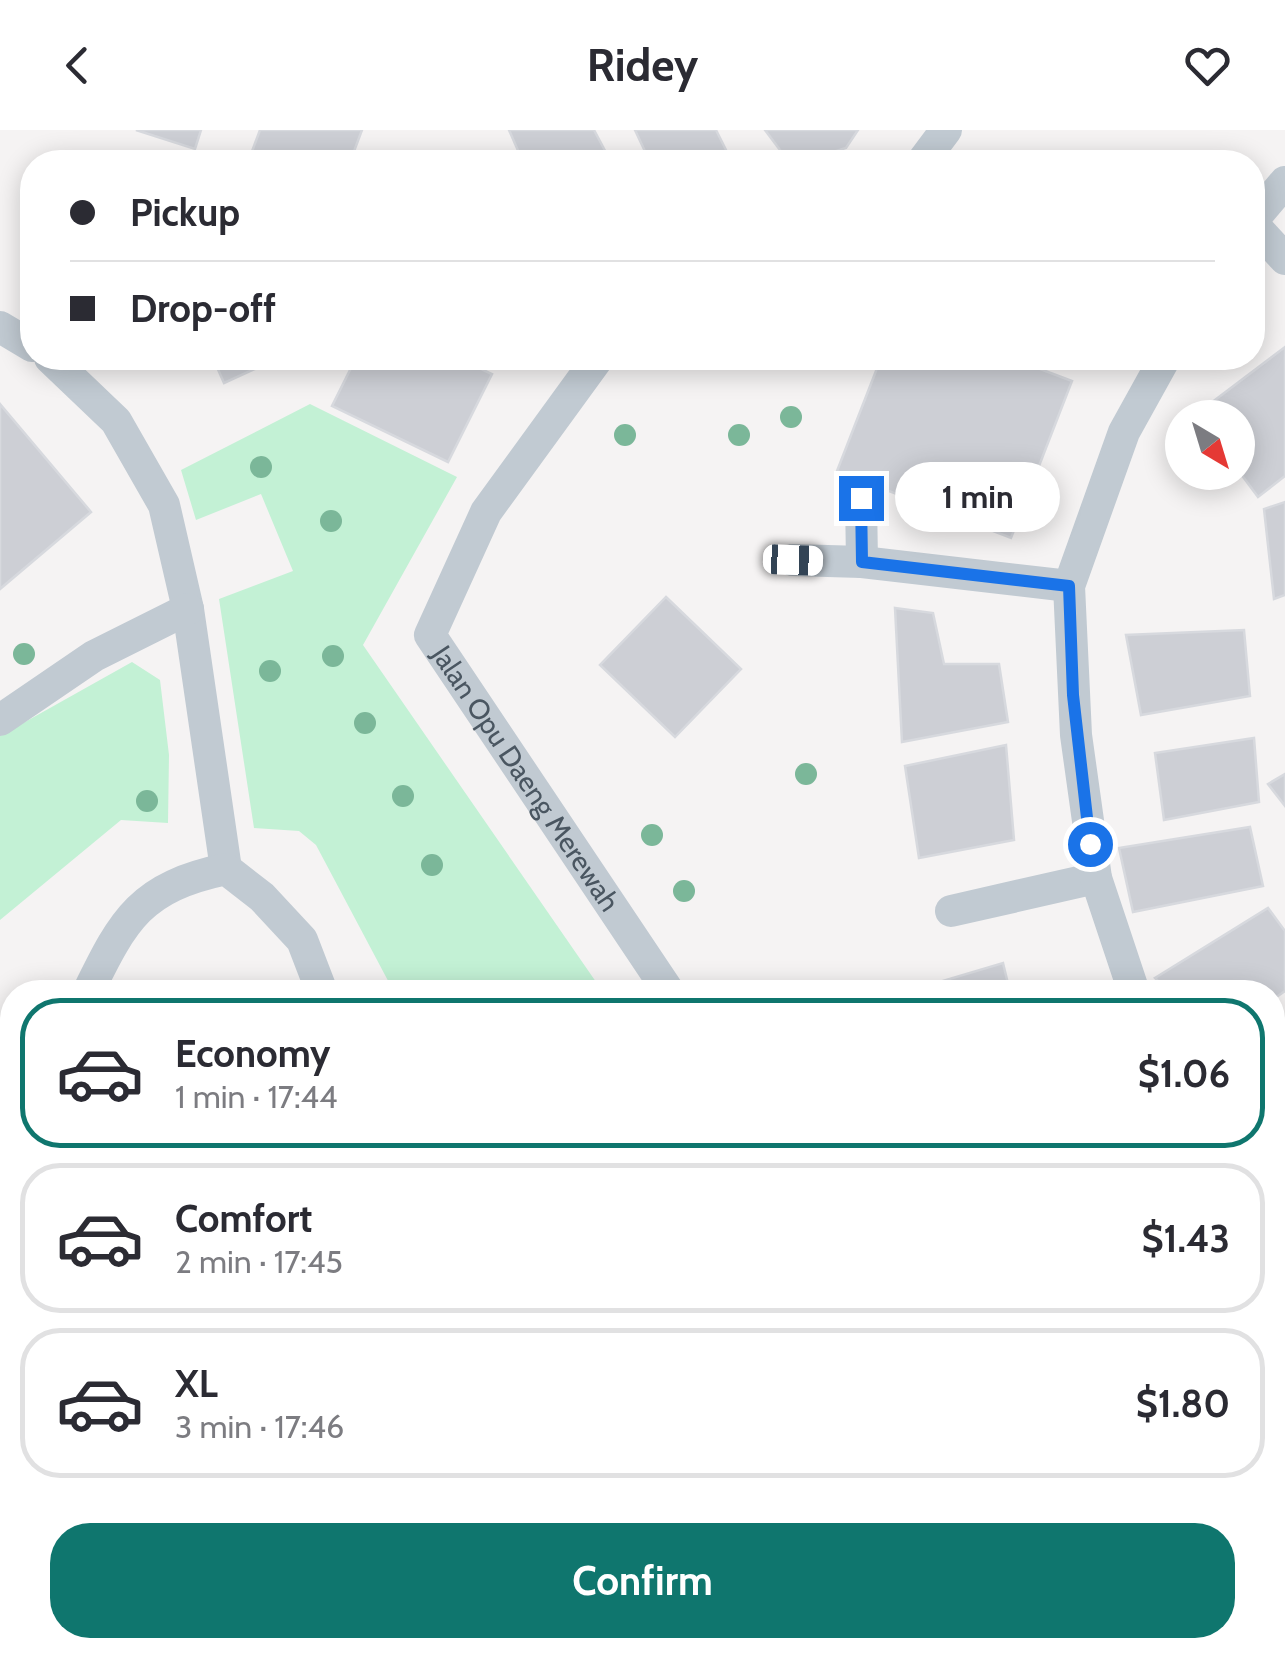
<!DOCTYPE html>
<html lang="en">
<head>
<meta charset="utf-8">
<style>
  body { margin:0; font-family:Cabin,sans-serif; background:#f2f2f3; color:#2b2b33; height:100vh; display:flex; flex-direction:column; font-size:38px; white-space:nowrap }
  * { box-sizing:border-box; margin:0 }
  p { font-size:32px; color:#7c7c81 }
  .icon { flex:none; width:55px; height:55px; fill:none; stroke:currentColor; stroke-width:2; stroke-linecap:round; stroke-linejoin:round }
  .map { position:relative; flex:1; overflow:hidden }
  .sheet { position:absolute; left:0px; top:850px; width:1285px; height:678px; display:flex; flex-direction:column; background:#fff; border-radius:40px 40px 0 0; box-shadow:0 5px 25px #0003 }
  .sheet>* { flex:none }
  .guide { position:absolute; left:20px; top:20px; width:1245px; height:220px; border-radius:40px; box-shadow:0 5px 25px #0003; display:grid; align-content:center; height:220px; padding:0 50px; background:#fff }
  .needle { width:65px; rotate:142deg }
  .controls { position:absolute; left:1165px; top:270px; display:grid; gap:20px }
  .controls a { display:grid; place-items:center; width:90px; height:90px; border-radius:50%; background:#fff; box-shadow:0 5px 25px #0003; font-size:50px }
  .end { position:absolute; width:45px; height:45px; margin:-22px; border:12px solid #1a73e8; background:#fff; box-shadow:0 0 0 5px #fff }
  .from { border-radius:50% }
  .bubble { position:absolute; height:70px; border-radius:35px; background:#fff; box-shadow:0 5px 25px #0003; font-size:32px; font-weight:700; line-height:70px; text-align:center }
  .car { position:absolute; width:30px; height:60px; margin:-30px -15px; border-radius:12px; box-shadow:0 0 8px 2px #0007; background:linear-gradient(#fff 24%,#345 0 40%,#fff 0 76%,#345 0 86%,#fff 0) }
  .guide b { display:flex; align-items:center; gap:35px; height:95px; font-size:38px }
  .guide b+b { border-top:2px solid #e1e1e2 }
  .guide i { width:25px; height:25px; background:#2b2b33 }
  ul { padding:18px 0 0; list-style:none }
  li { display:flex; align-items:center; gap:30px; height:150px; margin:0 20px 15px; padding:0 30px; border:5px solid #e1e1e2; border-radius:40px }
  li div { flex:1 }
  li b { display:block; font-size:38px }
  li em { font-style:normal; font-weight:700 }
  li.on { border-color:#0f766e }
  li>.icon { width:90px; height:90px; stroke-width:1.5 }
  .button { display:flex; gap:20px; margin-top:auto; padding:20px 50px }
  .button a { flex:1; height:115px; border-radius:40px; background:#0f766e; color:#fff; font-size:40px; font-weight:700; line-height:115px; text-align:center }
  header { display:flex; justify-content:space-between; align-items:center; height:130px; padding:0 50px; background:#fff; font-size:45px; font-weight:700 }
  .map>svg:first-child { display:block }
  .green { fill:#c3f1d5 }
  .building { fill:#cdcfd5; stroke:#d7d9de; stroke-width:2.5 }
  .lines { fill:none; stroke-linecap:round; stroke-linejoin:round }
  .minor { stroke:#c1cad2; stroke-width:32 }
  .tree { fill:#7bb799 }
  .route { stroke:#1a73e8; stroke-width:12 }
  .labels { text-anchor:middle; dominant-baseline:central; stroke-width:10; stroke-linejoin:round; paint-order:stroke }
  .street-label { font-size:28px; fill:#4a5661; stroke:#fff }
</style>
</head>
<body>
<header><svg class="icon" aria-label="back" viewBox="0 0 24 24"><path d="M15 5l-7 7 7 7"/></svg>Ridey<svg class="icon" aria-label="heart" viewBox="0 0 24 24"><path d="M12 20l-8-8c-3-5 5-10 8-4 3-6 11-1 8 4z"/></svg></header>
<div class="map">
<svg width="1285" height="1527" viewBox="0 0 1285 1527">
  <rect width="100%" height="100%" fill="#f5f3f3"/>
  <!-- green -->
  <path class="green" d="M310 274 457 347 363 515 603 862H394L316 715 299 701 254 698 219 469 293 441 261 364 196 390 181 340Z
    M132 532 160 550 169 625 168 693 121 690 0 790V606Z
    M12 1485V1515H480L473 1527H0V1493Z"/>
  <!-- building -->
  <path class="building" d="M136 0H201L195 19Z
    M260 0H362L350 32H248Z
    M509 0H594L611 32H523Z
    M635 0H716L732 32H650Z
    M765 0H858L846 18 801 32H789Z
    M1285 217V346L1258 367 1238 340V316L1241 313 1238 308V288H1222L1211 273Z
    M213 228H279L224 253Z
    M356 228H458L492 244 448 332 332 276Z
    M881 228H1011L1072 251 1011 408 837 341Z
    M0 274 91 382 0 459Z
    M1285 372V465L1274 469 1264 379Z
    M666 467 741 539 675 607 600 535Z
    M895 478 933 483 944 534H999L1008 592 902 612Z
    M1244 500 1250 566 1141 585 1126 505Z
    M1254 608 1259 672 1164 690 1155 623Z
    M1006 615 1014 710 919 728 905 636Z
    M1285 644V676L1268 654Z
    M1250 697 1263 756 1133 782 1119 718Z
    M1268 778 1285 801V861L1272 870V862H1169L1155 848Z
    M1003 833 1010 862H931L929 855Z
    M1272 949 1285 954V1085L1272 1079Z"/>
  <g class="lines">
    <!-- minor -->
    <g class="minor">
      <path d="M922 32 946 0"/>
      <path d="M1252 91 1285 52"/>
      <path d="M1252 93 1285 129"/>
      <path d="M0 197 32 216"/>
      <path d="M50 228 116 291 164 375 188 479 226 739"/>
      <path id="s1" d="M598 228 486 382 430 505 669 862"/>
      <path d="M861 369 862 432"/>
      <path d="M793 430 862 432 1069 456"/>
      <path d="M0 590 94 526 188 479"/>
      <path d="M951 781 1096 748"/>
      <path d="M88 862C124 788 141 757 226 739L262 767 302 810 322 862"/>
      <path d="M1134 862 1096 748 1076 605 1069 456 1124 302 1165 228"/>
      <path d="M1272 1160 1285 1181"/>
      <path d="M0 1230 6 1080 12 1053"/>
      <path d="M1272 1335 1285 1313"/>
      <path d="M1256 1515 1267 1527"/>
      <path d="M564 1527 571 1515"/>
      <path d="M1075 1527 1091 1515"/>
    </g>
  </g>
  <!-- trees -->
  <g class="tree">
    <circle cx="791" cy="287" r="11"/>
    <circle cx="625" cy="305" r="11"/>
    <circle cx="739" cy="305" r="11"/>
    <circle cx="261" cy="337" r="11"/>
    <circle cx="331" cy="391" r="11"/>
    <circle cx="24" cy="524" r="11"/>
    <circle cx="333" cy="526" r="11"/>
    <circle cx="270" cy="541" r="11"/>
    <circle cx="365" cy="593" r="11"/>
    <circle cx="806" cy="644" r="11"/>
    <circle cx="403" cy="666" r="11"/>
    <circle cx="147" cy="671" r="11"/>
    <circle cx="652" cy="705" r="11"/>
    <circle cx="432" cy="735" r="11"/>
    <circle cx="684" cy="761" r="11"/>
  </g>
  <g class="lines">
    <!-- route -->
    <path class="route" d="M861 368 862 432 1069 456 1073 565 1090 714"/>
  </g>
  <g class="labels">
    <!-- street labels -->
    <g class="street-label">
      <text stroke="none"><textPath href="#s1" startOffset="498">Jalan Opu Daeng Merewah</textPath></text>
    </g>
  </g>
</svg>
<div class="controls">
<a><svg class="needle" viewBox="-14 -14 28 28"><path d="M0-13l5 13h-10z" fill="#e53935"/><path d="M0 13l5-13h-10z" fill="#7c7c81"/></svg></a>
</div>
<i class="end from" style="left:1090px;top:714px"></i>
<i class="end" style="left:861px;top:368px"></i>
<div class="bubble" style="left:895px;top:332px;width:165px">1 min</div>
<i class="car" style="left:793px;top:430px;rotate:92deg"></i>
<div class="guide">
<b><i class="from"></i>Pickup</b>
<b><i></i>Drop-off</b>
</div>
<section class="sheet">
<ul>
<li class="on"><svg class="icon" aria-label="car" viewBox="0 0 24 24"><path d="M5 17H2v-5l4-1 3-4h7l3 4 3 1v5h-3M9 17h6M6 11h13"/><circle cx="7" cy="17" r="2"/><circle cx="17" cy="17" r="2"/></svg><div><b>Economy</b><p>1 min · 17:44</p></div><em>$1.06</em></li>
<li><svg class="icon" aria-label="car" viewBox="0 0 24 24"><path d="M5 17H2v-5l4-1 3-4h7l3 4 3 1v5h-3M9 17h6M6 11h13"/><circle cx="7" cy="17" r="2"/><circle cx="17" cy="17" r="2"/></svg><div><b>Comfort</b><p>2 min · 17:45</p></div><em>$1.43</em></li>
<li><svg class="icon" aria-label="car" viewBox="0 0 24 24"><path d="M5 17H2v-5l4-1 3-4h7l3 4 3 1v5h-3M9 17h6M6 11h13"/><circle cx="7" cy="17" r="2"/><circle cx="17" cy="17" r="2"/></svg><div><b>XL</b><p>3 min · 17:46</p></div><em>$1.80</em></li>
</ul>
<div class="button"><a>Confirm</a></div>
</section>
</div>
</body>
</html>
